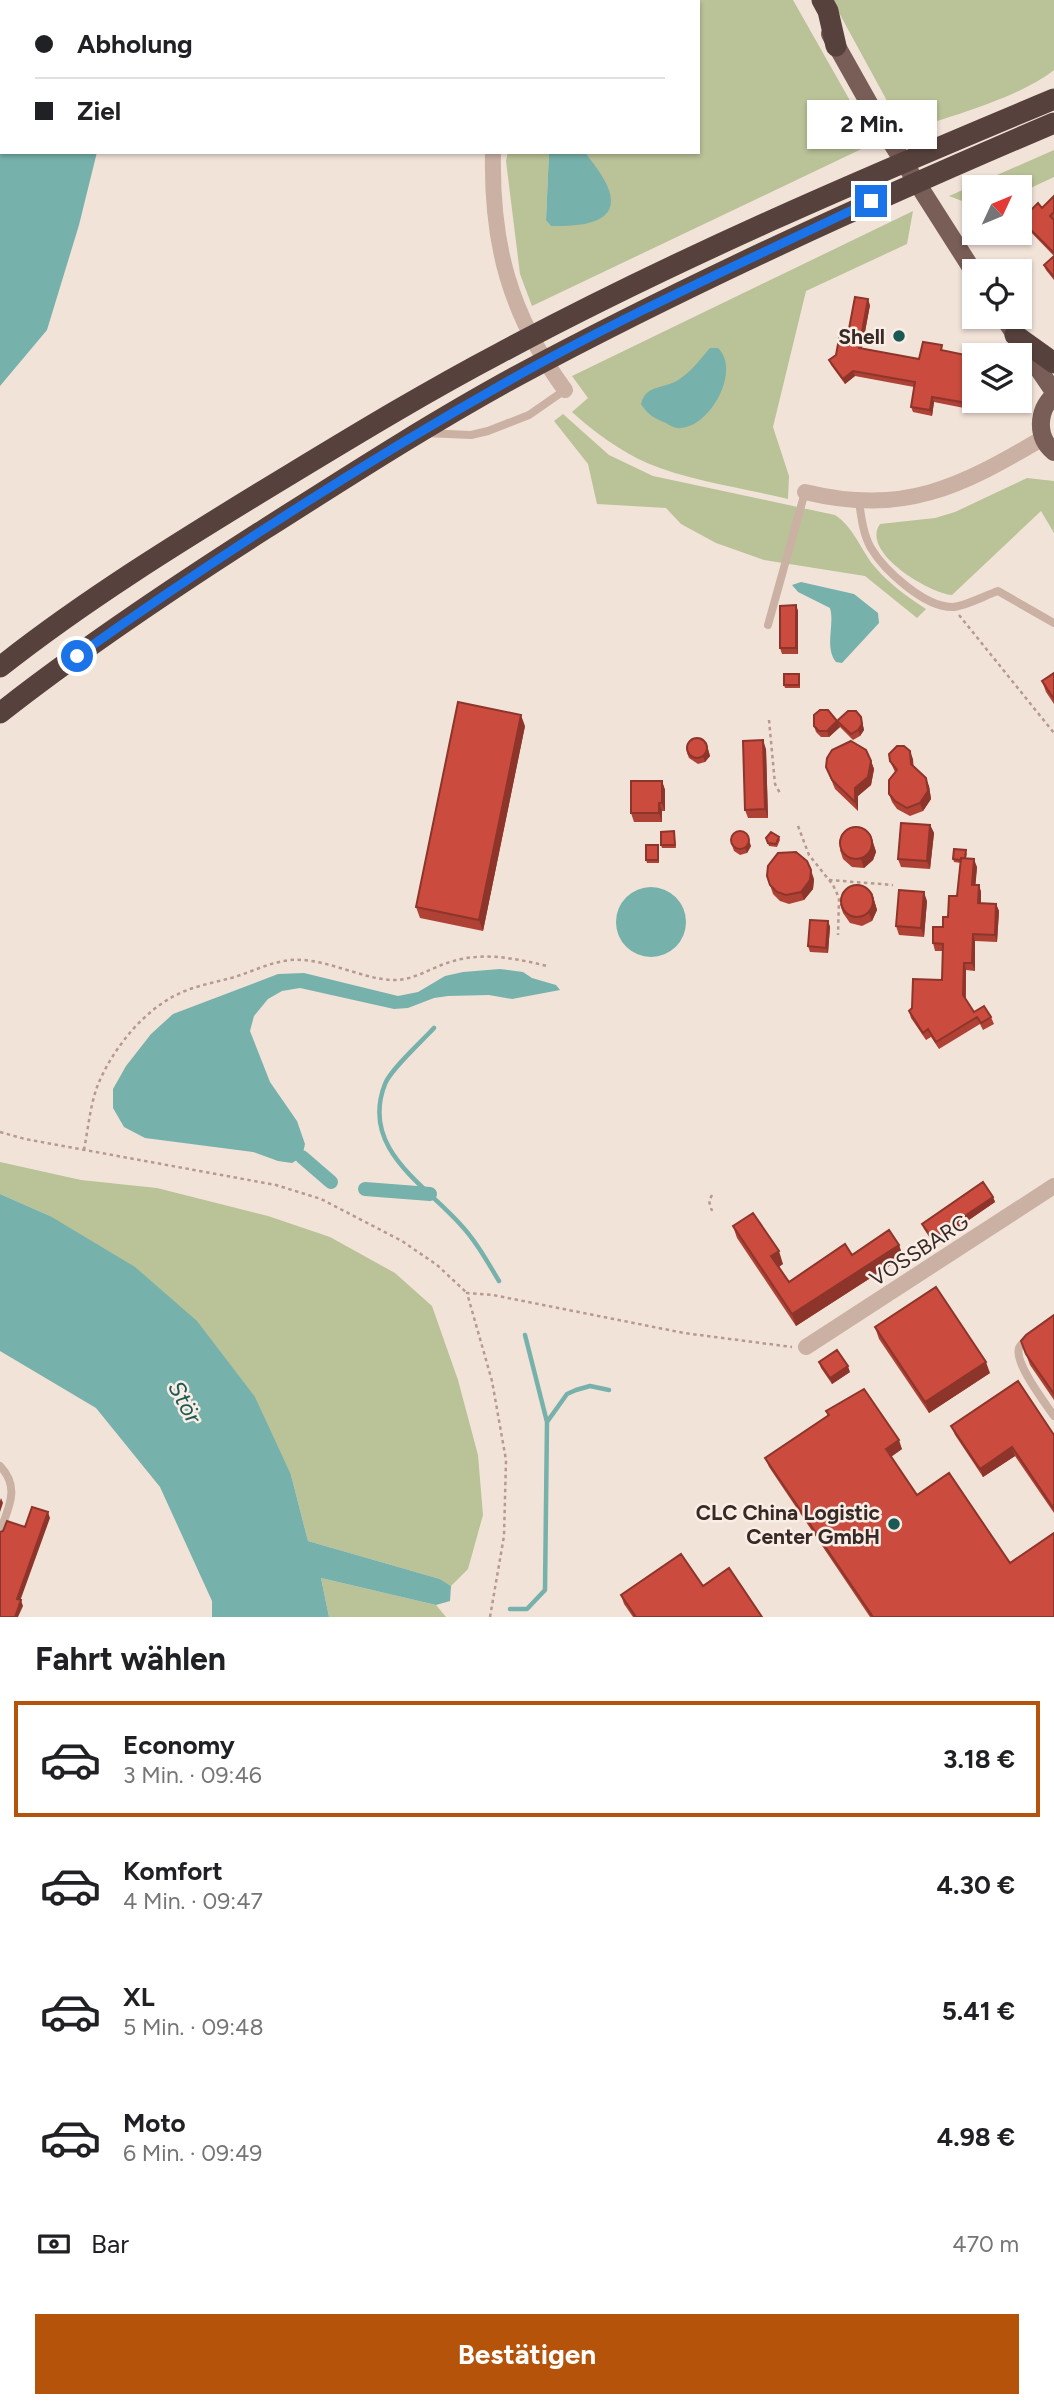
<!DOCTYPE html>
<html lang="de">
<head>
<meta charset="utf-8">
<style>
  body { margin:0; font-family:Figtree,sans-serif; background:#f2f2f2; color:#202124; height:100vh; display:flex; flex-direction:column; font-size:26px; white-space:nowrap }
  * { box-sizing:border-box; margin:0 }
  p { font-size:23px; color:#757577 }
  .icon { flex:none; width:38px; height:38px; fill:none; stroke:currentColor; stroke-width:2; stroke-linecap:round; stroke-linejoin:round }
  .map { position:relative; height:1617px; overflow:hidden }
  .panel { display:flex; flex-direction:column; background:#fff; flex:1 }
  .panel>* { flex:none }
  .top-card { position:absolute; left:0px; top:0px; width:700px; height:154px; box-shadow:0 2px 5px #0004; display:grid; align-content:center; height:154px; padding:0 35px; background:#fff }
  .needle { width:46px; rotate:46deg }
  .buttons { position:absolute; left:962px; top:175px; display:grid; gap:14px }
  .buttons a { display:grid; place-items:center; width:70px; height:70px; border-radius:0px; background:#fff; box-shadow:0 2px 5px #0004; font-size:35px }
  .end { position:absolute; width:32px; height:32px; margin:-16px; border:9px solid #1a73e8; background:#fff; box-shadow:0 0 0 4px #fff }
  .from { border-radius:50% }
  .bubble { position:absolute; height:49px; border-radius:0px; background:#fff; box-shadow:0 2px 5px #0004; font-size:23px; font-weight:700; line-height:49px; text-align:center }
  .top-card b { display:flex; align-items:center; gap:24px; height:66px; font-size:26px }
  .top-card b+b { border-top:2px solid #e0e0e0 }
  .top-card i { width:18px; height:18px; background:#202124 }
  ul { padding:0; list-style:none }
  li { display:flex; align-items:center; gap:21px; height:116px; margin:0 14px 10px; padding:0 21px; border:4px solid transparent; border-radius:0px }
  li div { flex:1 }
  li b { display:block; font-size:26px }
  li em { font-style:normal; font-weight:700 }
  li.active { border-color:#b45309 }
  li>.icon { width:63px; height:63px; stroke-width:1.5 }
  h2 { padding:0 35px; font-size:32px; line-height:84px }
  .pay { display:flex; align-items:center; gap:18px; height:77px; padding:0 35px; font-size:26px }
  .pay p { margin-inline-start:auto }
  .action { display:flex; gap:14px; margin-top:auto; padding:14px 35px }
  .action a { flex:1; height:80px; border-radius:0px; background:#b45309; color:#fff; font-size:28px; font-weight:700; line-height:80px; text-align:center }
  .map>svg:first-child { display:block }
  .green { fill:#bac298 }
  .water { fill:#77b1ab }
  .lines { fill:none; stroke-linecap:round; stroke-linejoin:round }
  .stream { stroke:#77b1ab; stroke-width:4.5 }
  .canal { stroke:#77b1ab; stroke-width:14 }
  .path { stroke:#b79a8f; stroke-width:2.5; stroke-dasharray:3.5 3.5; stroke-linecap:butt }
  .service { stroke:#cbb0a4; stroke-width:8 }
  .minor { stroke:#cbb0a4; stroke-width:16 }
  .primary { stroke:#795d57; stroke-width:18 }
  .motorway { stroke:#57413d; stroke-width:21 }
  .wall { fill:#af4135 }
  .shaded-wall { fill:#8e352b }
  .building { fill:#cb4c3e; stroke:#8e352b; stroke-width:2 }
  .route { stroke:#1a73e8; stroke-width:9 }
  .poi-dot { fill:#1a5954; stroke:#faede5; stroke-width:2.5 }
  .labels { text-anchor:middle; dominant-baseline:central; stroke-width:5; stroke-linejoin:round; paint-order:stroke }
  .poi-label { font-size:21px; font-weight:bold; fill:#362926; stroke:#faede5; text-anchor:end }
  .street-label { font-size:21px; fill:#362926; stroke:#faede5 }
  .water-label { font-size:23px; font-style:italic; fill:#1a5954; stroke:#faede5 }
</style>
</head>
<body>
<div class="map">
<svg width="1054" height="1617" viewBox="0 0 1054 1617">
  <rect width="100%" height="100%" fill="#f2e3d9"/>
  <!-- green -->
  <path class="green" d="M518 0H793L874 143 532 306 520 274 506 161 508 152H549L546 220 607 188 585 152H698V2Z
    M832 0H1054V70C1019 98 948 117 904 132Z
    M1054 150V177L1020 193V187H975V206L949 196Z
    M913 211 907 244 806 291 773 427 789 476 788 499C743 488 690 481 647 463 620 451 594 432 572 412L588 398 572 376Z
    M563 414 609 455 653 476 835 515C854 527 861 551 875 567 889 584 908 597 926 609L917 618 865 576 764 560 716 543 681 524 666 508 597 504 588 464 554 421Z
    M1027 478 1054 481V533L1041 511 952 595C929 593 860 552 880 524L935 518 955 512Z
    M0 1162 81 1180 157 1188 268 1216 330 1237 395 1273 432 1306 458 1380 478 1455 483 1515 468 1569 451 1586 440 1579 308 1541 291 1475 50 1216 0 1194Z
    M321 1578 436 1605 446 1617H329Z"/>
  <!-- water -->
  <path class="water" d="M0 0 102 2H2V152H97L79 225 47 330 0 386Z
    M549 152H585C594 165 611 184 611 201 611 227 568 226 551 226L546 220Z
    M710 348H718C741 370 711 426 681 428 676 429 671 426 666 423 654 418 648 415 641 404 646 383 666 390 681 378 692 371 701 358 710 348Z
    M801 582 854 594 878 613 879 623 842 663 836 662C824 647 835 625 830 608L798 592 792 585Z
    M616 922a35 35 0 1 1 70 0a35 35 0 1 1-70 0Z
    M500 969 523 972 532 978 556 985 560 990 512 999 489 995 448 996 434 998 408 1008 394 1009 300 988 282 991 268 999 254 1016 250 1031 270 1082 297 1121 305 1144 302 1157 292 1163 278 1161 253 1152 145 1138 124 1127 113 1108V1089L126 1066 151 1034 173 1014 278 974 304 973 398 996 418 992 445 976 463 972Z
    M0 1194 50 1216 135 1267 197 1321 255 1397 291 1475 308 1541 440 1579 451 1586 450 1601 436 1605 321 1578 329 1617H212V1601L160 1487 96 1408 0 1351Z"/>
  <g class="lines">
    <!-- stream -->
    <path class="stream" d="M434 1028C423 1040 390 1070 385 1084 360 1148 423 1183 460 1224 476 1241 487 1261 499 1281
      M525 1335 547 1422
      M510 1609H527L545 1590 547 1422 567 1394 576 1390 590 1386 609 1390"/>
    <!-- canal -->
    <path class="canal" d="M302 1157 331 1182
      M365 1189 430 1194"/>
    <!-- path -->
    <path class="path" d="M959 615 1054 733
      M769 720 775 784 781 795
      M798 826 809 855 833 885 839 898 838 935
      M829 880 893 885
      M0 1132 25 1139 276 1185 321 1199 402 1241 437 1265 467 1293
      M84 1150C88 1129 90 1107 97 1087 112 1049 146 1006 185 991 200 985 216 982 231 978 256 971 276 958 303 960 332 962 365 979 392 980 412 981 429 969 447 963 481 951 514 958 547 966
      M712 1195 709 1201 712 1211
      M490 1617 504 1536 506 1460 492 1381 467 1293 493 1295 684 1333 792 1347"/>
    <!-- service -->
    <path class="service" d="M425 433 471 435 488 431 529 415 565 390
      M859 501C861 516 863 534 871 548 884 570 924 607 952 607 964 607 986 595 998 591L1054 623
      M768 625 805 492
      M1031 1337C1026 1340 1021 1343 1019 1348 1014 1363 1045 1403 1054 1416
      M0 1466C21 1488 8 1508 0 1532"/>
    <!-- minor -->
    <path class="minor" d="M506 0V2
      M493 152C491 245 510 315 565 390
      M805 492C904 516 960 487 1043 438
      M806 1347 1054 1186"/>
    <!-- primary -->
    <path class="primary" d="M830 34 889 139 975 274
      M1003 317 1054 392
      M1054 395C1037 411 1036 437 1054 452"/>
    <!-- motorway -->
    <path class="motorway" d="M822 0 828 11 836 46
      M1015 335 1054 363
      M0 667C85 600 179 542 271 486 347 440 422 394 500 353 679 257 867 177 1054 99
      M0 713C84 647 174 587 265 529 347 477 429 424 515 377 690 283 871 201 1054 123"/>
  </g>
  <!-- wall -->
  <path class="wall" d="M1054 196V256L1023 224 1021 220 1042 208Z
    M1054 256V280L1046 270 1044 265Z
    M870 305 862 348 919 359 944 351 975 357 969 409 934 402 932 416 913 412 911 407 914 387 855 376 845 384 831 365 829 360 836 355 848 334Z
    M796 605 798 611V654H782L780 648Z
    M1054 673V704L1046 692 1042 681Z
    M799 674 800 677V688H785L784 685Z
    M861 717 864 730 860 736 853 740 840 727 829 737H821L816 732 814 726Z
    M525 726 483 931 420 918 416 907Z
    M706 742 710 756 705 762 698 764 689 758 687 753Z
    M766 749 768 818H748L745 810Z
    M913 759V766L929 786 931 799 923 811 910 816 897 809 892 802 889 794 895 772 890 761Z
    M871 761 874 769 871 785 858 796V811L835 789 826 767Z
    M662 781 665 790V811H662V822H634L631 813Z
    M930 825 934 833 930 869 901 867 898 859Z
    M674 831 676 848H662L661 845Z
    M871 836 876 852 873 860 864 868 852 867 843 859 840 850Z
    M779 837 780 840 777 847 769 846 767 841Z
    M658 845 659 848V863H647L646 860Z
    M732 845 751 846 747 853 740 855 734 851Z
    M967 853 966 858 977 867 975 885H979L981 892V903L996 904 999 911 997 942 975 941V971L966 970V999L974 1012 991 1017 994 1024 983 1030 980 1024 939 1049 931 1037 926 1040 911 1018 909 1011 912 1008 942 980V951H935L933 943 943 927 957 896 961 863 954 862 953 859Z
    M814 879 813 889 804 900 789 904 780 901 773 894 770 885Z
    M872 893 877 910 872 921 862 926 850 923 843 913 840 904Z
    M927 901 924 937 899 935 896 926Z
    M828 921 830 927 828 953 810 952 808 946Z
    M993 1197 995 1202 934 1244 924 1229 922 1224Z
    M733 1226 783 1264 778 1267 789 1282 852 1255 899 1245 903 1257 796 1326 737 1238Z
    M1054 1315V1400L1030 1365 1021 1341Z
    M875 1327 990 1373 929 1413 879 1339Z
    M819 1362 850 1372 832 1384 821 1368Z
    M826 1411 902 1449 891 1457 917 1495 1010 1563 1054 1617H870L769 1467 765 1458 828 1416Z
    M951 1426 1054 1435V1513L1015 1456 983 1477 955 1435Z
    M703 1586 762 1617H633L624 1604 621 1595Z"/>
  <!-- shaded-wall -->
  <path class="shaded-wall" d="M868 299 870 305 861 353 859 348Z
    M975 363V380L969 409 967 403Z
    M853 371 855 376 845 384 843 379Z
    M932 397 934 402 932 416 930 410Z
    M796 605 798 611V654L796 648Z
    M521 715 525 726 483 931 479 920Z
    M861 717 864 730 860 736 858 730Z
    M837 721 840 727 829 737 827 731Z
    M763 740 766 749 768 818 765 809Z
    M706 742 710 756 705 762 703 756Z
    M910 751 913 759 914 772 911 764Z
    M871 761 874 769 871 785 858 796V811L855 802V788Z
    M926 778 929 786 931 799 923 811 920 803Z
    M662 781 665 790V811L662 803Z
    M659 803 662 811V822L659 813Z
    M930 825 934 833 930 869 927 861Z
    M871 836 876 852 873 860 864 868 861 859Z
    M749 840 751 846 747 853 745 848Z
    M974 859 977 867 975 892 972 885Z
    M811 870 814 879 813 889 804 900 801 892Z
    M979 885 981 892V910L978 903Z
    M924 892 927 901 924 937 921 928Z
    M872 893 877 910 872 921 869 913Z
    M996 904 999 911 997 942 995 935Z
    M828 921 830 927 828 953 826 948Z
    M973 934 975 941V971L972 963Z
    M964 963 966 970 965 1002 963 995Z
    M993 1197 995 1202 934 1244 932 1238Z
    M899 1245 903 1257 796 1326 792 1314Z
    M779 1251 783 1264 776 1269 771 1256Z
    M986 1362 990 1373 929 1413 925 1402Z
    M848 1366 850 1372 832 1384 830 1378Z
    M899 1440 902 1449 889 1458 886 1449Z
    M1012 1447 1015 1456 983 1477 980 1469Z
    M1 1498 3 1503 0 1512V1501Z
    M48 1512 50 1518 19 1604 17 1599Z
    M21 1600 23 1606 18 1617H15Z"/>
  <!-- building -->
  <path class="building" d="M344 0H371L374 2H343Z
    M1054 196V212L1050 216 1054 220V253L1021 220 1038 203 1042 208Z
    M1054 256V277L1044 265Z
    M855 297 868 299 859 348 919 359 923 342 942 345 941 350 975 357V363L967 403 932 397 930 410 911 407 915 382 853 371 843 379 829 360 836 355 840 333 848 334Z
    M796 605V648H780V606Z
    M1054 673V699L1042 681Z
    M784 674H799V685H784Z
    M458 702 521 715 479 920 416 907Z
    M820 710H828L837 721 848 711H856L861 717 862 724 858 730 851 734 837 721 827 731H819L814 726V715Z
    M687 748a10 10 0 1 1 20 0a10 10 0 1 1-20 0Z
    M763 740 765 809 745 810 743 741Z
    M851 741 866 750 871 761 868 777 855 788V802L832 780 826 767 827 758 832 750Z
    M897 746H904L910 751 911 764 926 778 928 791 920 803 907 808 895 801 889 794V780L897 770 890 761 889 754Z
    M631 781H662V803H659V813H631Z
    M901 823 930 825 927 861 898 859Z
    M840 843a16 16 0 1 1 32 0a16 16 0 1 1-32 0Z
    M674 831 675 845H661V832Z
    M731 840a9 9 0 1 1 18 0a9 9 0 1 1-18 0Z
    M771 832 779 837 776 844 768 843 766 838Z
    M646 845H658V860H646Z
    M954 849 966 850 965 858H961V860L953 859Z
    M796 852 807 861 811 870 810 880 801 892 786 895 777 892 770 885 767 876 768 866 778 853Z
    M961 858 974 859 972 885H979L978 903 996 904 995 935 973 934 972 963H964L963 995 974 1012 984 1006 991 1017 981 1023 977 1017 936 1042 928 1029 923 1033 909 1011 912 1008 913 979 942 980 943 944 933 943V927H943V917H948L949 896H957Z
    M841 901a16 16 0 1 1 32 0a16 16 0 1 1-32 0Z
    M899 890 924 892 921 928 896 926Z
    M810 920 828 921 826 948 808 946Z
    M983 1182 993 1197 932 1238 922 1224Z
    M753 1213 779 1251 771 1256 789 1282 845 1244 852 1255 889 1230 899 1245 792 1314 733 1226Z
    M936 1287 986 1362 925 1402 875 1327Z
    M1054 1315V1394L1026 1354 1021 1341 1026 1335Z
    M837 1350 848 1366 830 1378 819 1362Z
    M1018 1381 1054 1435V1509L1012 1447 980 1469 951 1426Z
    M864 1389 899 1440 886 1449 917 1495 949 1473 1010 1563 1054 1533V1617H873L765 1458 829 1415 826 1411Z
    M32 1507 48 1512 17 1599 21 1600 15 1617H0V1532L3 1531 7 1521 25 1527Z
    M681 1554 703 1586 729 1568 762 1617H636L621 1595Z"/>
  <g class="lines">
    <!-- route -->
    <path class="route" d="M77 656C217 557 361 464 510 380 627 314 751 259 871 201"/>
  </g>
  <!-- markers -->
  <g class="poi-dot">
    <circle cx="899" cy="336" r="7"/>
    <circle cx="894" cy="1524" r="7"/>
  </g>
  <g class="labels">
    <!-- poi labels -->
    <g class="poi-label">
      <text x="885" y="336">Shell</text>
      <text x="880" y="1512">CLC China Logistic<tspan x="880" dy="24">Center GmbH</tspan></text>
    </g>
    <!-- street labels -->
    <g class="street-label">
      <text transform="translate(919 1250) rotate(-33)">VOSSBARG</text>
    </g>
    <!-- water labels -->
    <g class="water-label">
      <text transform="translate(185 1402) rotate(62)">Stör</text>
    </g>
  </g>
</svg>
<div class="buttons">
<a><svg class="needle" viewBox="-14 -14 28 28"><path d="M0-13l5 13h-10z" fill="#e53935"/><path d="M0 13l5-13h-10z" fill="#757577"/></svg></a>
<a><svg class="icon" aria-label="locate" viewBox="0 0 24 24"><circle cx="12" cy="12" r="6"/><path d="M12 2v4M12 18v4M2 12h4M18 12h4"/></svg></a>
<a><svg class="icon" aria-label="layers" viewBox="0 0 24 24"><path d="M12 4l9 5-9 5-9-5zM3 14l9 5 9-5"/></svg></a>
</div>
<i class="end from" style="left:77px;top:656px"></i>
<i class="end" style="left:871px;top:201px"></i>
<div class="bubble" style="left:807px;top:100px;width:130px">2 Min.</div>
<div class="top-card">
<b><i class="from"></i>Abholung</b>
<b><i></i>Ziel</b>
</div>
</div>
<section class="panel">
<h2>Fahrt wählen</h2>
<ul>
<li class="active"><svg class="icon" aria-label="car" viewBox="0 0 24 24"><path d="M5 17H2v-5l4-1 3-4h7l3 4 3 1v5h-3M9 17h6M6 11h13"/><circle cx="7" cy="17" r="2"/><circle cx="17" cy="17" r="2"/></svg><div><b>Economy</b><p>3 Min. · 09:46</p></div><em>3.18 €</em></li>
<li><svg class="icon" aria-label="car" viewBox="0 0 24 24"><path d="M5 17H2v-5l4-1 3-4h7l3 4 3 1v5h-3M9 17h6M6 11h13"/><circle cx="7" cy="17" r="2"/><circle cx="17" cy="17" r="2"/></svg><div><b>Komfort</b><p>4 Min. · 09:47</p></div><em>4.30 €</em></li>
<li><svg class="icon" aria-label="car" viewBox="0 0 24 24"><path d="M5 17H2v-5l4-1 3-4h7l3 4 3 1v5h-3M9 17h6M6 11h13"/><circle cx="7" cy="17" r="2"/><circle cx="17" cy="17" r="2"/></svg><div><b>XL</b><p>5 Min. · 09:48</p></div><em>5.41 €</em></li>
<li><svg class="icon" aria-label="car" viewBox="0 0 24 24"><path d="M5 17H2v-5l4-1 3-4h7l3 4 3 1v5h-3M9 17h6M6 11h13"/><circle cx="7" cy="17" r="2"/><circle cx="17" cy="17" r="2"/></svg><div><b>Moto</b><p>6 Min. · 09:49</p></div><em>4.98 €</em></li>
</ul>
<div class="pay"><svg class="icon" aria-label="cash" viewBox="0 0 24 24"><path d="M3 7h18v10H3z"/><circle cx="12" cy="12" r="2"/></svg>Bar<p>470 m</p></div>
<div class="action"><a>Bestätigen</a></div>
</section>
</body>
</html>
